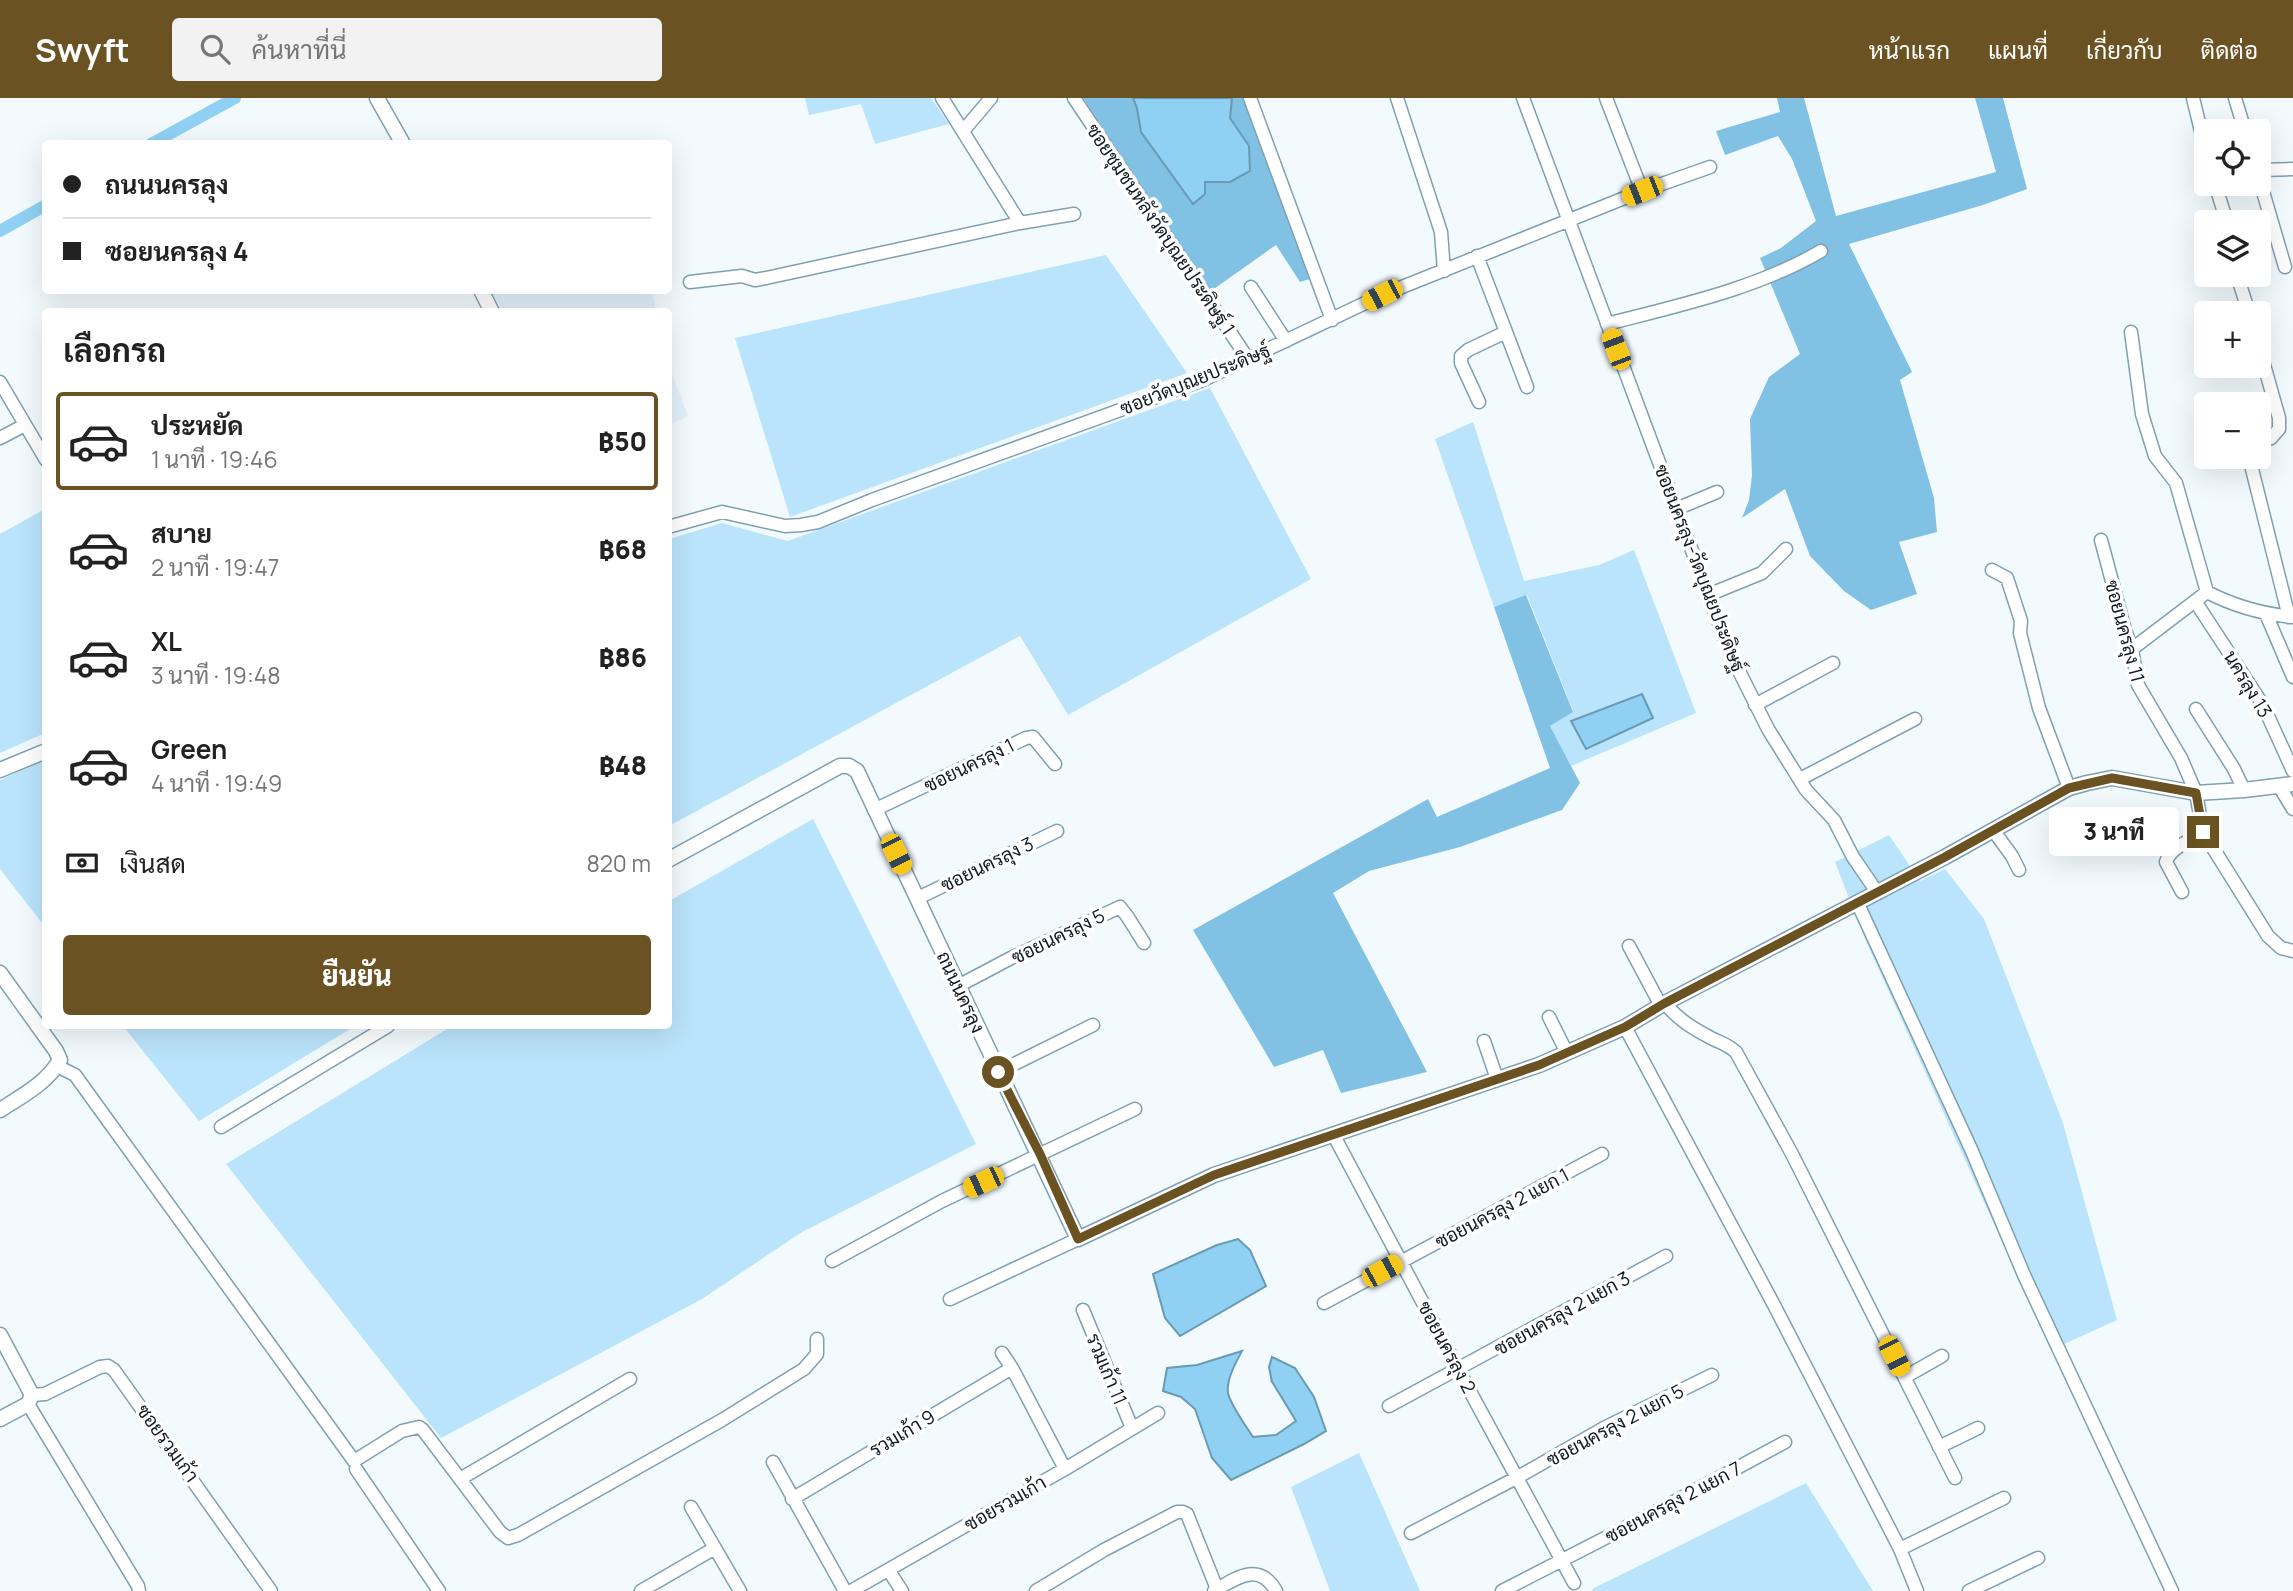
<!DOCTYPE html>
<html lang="th">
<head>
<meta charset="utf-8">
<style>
  body { margin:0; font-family:Manrope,Sarabun,sans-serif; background:#f2f2f2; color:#222; height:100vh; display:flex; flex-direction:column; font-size:26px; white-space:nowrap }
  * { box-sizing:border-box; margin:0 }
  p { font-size:23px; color:#767676 }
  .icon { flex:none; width:38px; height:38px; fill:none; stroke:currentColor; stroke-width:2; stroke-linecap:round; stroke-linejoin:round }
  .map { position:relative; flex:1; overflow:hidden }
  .side { position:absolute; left:42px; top:210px; width:630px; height:721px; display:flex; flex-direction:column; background:#fff; border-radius:7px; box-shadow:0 7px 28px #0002 }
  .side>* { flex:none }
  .guide { position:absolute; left:42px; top:42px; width:630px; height:154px; border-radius:7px; box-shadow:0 7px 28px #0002; display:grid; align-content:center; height:154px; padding:0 21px; background:#fff }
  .tools { position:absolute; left:2194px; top:21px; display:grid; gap:14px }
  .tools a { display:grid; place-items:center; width:77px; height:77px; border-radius:7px; background:#fff; box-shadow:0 7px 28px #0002; font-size:35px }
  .end { position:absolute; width:32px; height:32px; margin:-16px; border:9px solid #6a5222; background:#fff; box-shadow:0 0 0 4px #fff }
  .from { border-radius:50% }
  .bubble { position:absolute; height:49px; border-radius:7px; background:#fff; box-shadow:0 7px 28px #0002; font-size:23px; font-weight:800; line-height:49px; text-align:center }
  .car { position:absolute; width:21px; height:42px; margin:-21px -10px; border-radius:9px; box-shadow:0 0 5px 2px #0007; background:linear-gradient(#f5c518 24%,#345 0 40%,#f5c518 0 76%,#345 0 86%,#f5c518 0) }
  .guide b { display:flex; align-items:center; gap:24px; height:66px; font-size:26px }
  .guide b+b { border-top:2px solid #e0e0e0 }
  .guide i { width:18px; height:18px; background:#222 }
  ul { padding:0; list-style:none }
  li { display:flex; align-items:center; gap:21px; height:98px; margin:0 14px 10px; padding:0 7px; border:4px solid transparent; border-radius:7px }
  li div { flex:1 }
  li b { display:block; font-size:26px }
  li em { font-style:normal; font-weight:800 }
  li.selected { border-color:#6a5222 }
  li>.icon { width:63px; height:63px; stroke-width:1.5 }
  h2 { padding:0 21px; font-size:32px; line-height:84px }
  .pay { display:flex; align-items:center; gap:18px; height:77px; padding:0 21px; font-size:26px }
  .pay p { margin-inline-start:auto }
  .action { display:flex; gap:14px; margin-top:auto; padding:14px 21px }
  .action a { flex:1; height:80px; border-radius:7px; background:#6a5222; color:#fff; font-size:28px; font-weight:800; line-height:80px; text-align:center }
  header { display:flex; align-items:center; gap:42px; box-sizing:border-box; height:98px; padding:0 35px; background:#6a5222; color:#fff }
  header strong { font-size:33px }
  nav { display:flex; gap:38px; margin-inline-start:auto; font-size:24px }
  .search { width:490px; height:63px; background:#f2f2f2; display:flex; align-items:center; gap:18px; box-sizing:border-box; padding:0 24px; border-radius:7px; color:#767676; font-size:26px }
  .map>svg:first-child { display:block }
  .built { fill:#e1f1fb }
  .green { fill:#bae4fb; fill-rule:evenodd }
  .forest { fill:#81c1e3 }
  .water { fill:#90d1f3; stroke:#699ab4; stroke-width:2 }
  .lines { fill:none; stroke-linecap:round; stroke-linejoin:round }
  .canal { stroke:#90d1f3; stroke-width:12 }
  .minor-casing { stroke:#7fa0b1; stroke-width:15 }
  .tertiary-casing { stroke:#7fa0b1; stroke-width:17 }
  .minor { stroke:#fff; stroke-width:12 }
  .tertiary { stroke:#fff; stroke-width:14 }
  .route { stroke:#6a5222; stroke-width:9 }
  .labels { text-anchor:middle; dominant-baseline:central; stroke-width:7; stroke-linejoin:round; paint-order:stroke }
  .street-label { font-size:19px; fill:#0f1b22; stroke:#fff }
</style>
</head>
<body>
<header>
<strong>Swyft</strong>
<div class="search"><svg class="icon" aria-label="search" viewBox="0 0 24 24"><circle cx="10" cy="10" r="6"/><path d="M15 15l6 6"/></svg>ค้นหาที่นี่</div>
<nav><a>หน้าแรก</a><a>แผนที่</a><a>เกี่ยวกับ</a><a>ติดต่อ</a></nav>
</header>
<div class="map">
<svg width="2293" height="1493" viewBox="0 0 2293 1493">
  <rect width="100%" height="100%" fill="#f3fafe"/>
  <!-- built -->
  <path class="built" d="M491 193H652L656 213H503Z
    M669 268 688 318 669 327H668Z"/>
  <!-- green -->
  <path class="green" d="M805 0H931L949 26 875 46 861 6 809 17Z
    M1106 157 1187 275 790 419 735 240Z
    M1210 290 1311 481 1068 617 1020 538 669 728V441L722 425 788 443Z
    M1473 324 1524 483 1599 467 1634 452 1696 615 1571 668 1550 628 1573 613 1527 497 1494 509 1435 341ZM1642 596 1653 620 1572 624V623Z
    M45 411V635L0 655V436Z
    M45 662V829L0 771V682Z
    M813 721 976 1046 802 1134 702 1201 441 1340 226 1066 452 928H668L669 803Z
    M1889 737 1920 783 1945 771 1984 821 2063 1025 2117 1222 2051 1252 1865 841 1835 764Z
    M123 928H355L199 1023Z
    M1359 1355 1420 1493H1330L1291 1389Z
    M1806 1385 1873 1493H1593L1592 1491Z"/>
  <!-- forest -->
  <path class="forest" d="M1083 0H1133L1137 10 1141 34 1205 84H1230L1249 49 1229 20 1232 0H1243L1310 181 1300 184 1276 147 1211 193Z
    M1777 0H1804L1836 118 1996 74 1975 0H2003L2027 91 1983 107 1849 146 1912 274 1900 282 1934 400 1937 434 1899 444 1917 496 1871 512 1844 493 1810 458 1785 391 1742 420 1749 402 1752 377 1750 321 1769 279 1800 256 1760 160 1781 150 1816 123 1792 61 1778 38 1725 57 1716 33 1780 14Z
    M1526 497 1573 614 1550 628 1580 685 1562 712 1460 749 1369 773 1333 795 1427 974 1341 995 1323 952 1274 969 1193 832 1428 701 1437 719 1550 670 1494 509Z"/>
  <!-- water -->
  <path class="water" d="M1133 0H1232L1230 20 1249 48 1250 73 1230 84H1205V96L1193 106 1141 34 1137 10Z
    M1642 596 1653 620 1586 651 1571 623Z
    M1238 1141 1250 1152 1266 1188 1180 1238 1165 1220 1153 1176 1217 1147Z
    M1242 1253C1236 1264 1226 1282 1228 1295 1231 1308 1246 1328 1253 1339L1276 1337 1296 1323 1271 1282 1272 1284 1269 1269 1272 1259 1295 1270 1314 1299 1326 1333 1304 1346 1231 1382 1212 1360 1195 1311 1181 1299 1163 1293 1167 1270 1197 1267Z"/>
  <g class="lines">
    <!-- canal -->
    <path class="canal" d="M151 46 235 0
      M0 133 46 107"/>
    <!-- minor casing -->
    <g class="minor-casing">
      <path id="minor" d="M942 0 1020 125
        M1074 0 1248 261
        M1250 0 1332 222
        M1397 0 1441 134 1444 173
        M1523 0 1731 557 1768 631 1806 692 1834 722 1853 759 1877 794
        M1606 0 1642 93
        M2193 0 2207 58
        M2235 0 2245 33
        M963 33 991 0
        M2259 72 2293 71
        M2259 80 2285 169
        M2215 86 2227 124
        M1477 158 1527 289
        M2237 177 2249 215
        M690 184 742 178 755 182 766 180 1020 125 1074 116
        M1251 189 1286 243
        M1607 226C1680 207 1756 191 1821 153
        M2131 234 2142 316 2155 358 2176 385 2207 494
        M2259 249 2279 320V331L2271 340 2259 345
        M0 284 46 362
        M1479 304 1461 265V258L1468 252 1506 234
        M0 340 25 327
        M2249 359 2289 519
        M1676 411 1717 394
        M668 429 722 414 785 428 801 427 818 424 872 402 1203 282 1382 197 1642 93 1710 69
        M2101 442 2125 532 2132 551 2138 587 2181 660 2196 695 2203 734 2268 838 2281 850 2293 853
        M1992 472 2007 480 2021 523 2020 535 2039 610 2069 690
        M1708 497 1762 475 1786 451
        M2195 503 2263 607 2293 673
        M2266 516 2293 579
        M2132 551 2207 494C2234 508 2262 516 2293 519
        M1755 607 1833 565
        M2196 611 2234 671 2244 692
        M1800 681 1915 621
        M2279 688 2293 711
        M874 712 1026 640 1033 639 1055 666
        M1993 732 2012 758 2019 772
        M2182 794 2166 764C2170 750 2191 742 2203 734
        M918 800 1057 733
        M1857 804 1971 1051 2024 1177 2172 1493
        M1629 848 1661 908
        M958 888 1011 860 1120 809 1127 818 1144 845
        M1665 905C1677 921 1694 931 1711 940 1721 945 1727 946 1736 954L1792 1056 1955 1380
        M1549 919 1567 955
        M1625 929 1774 1207 1900 1451 1917 1493
        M1484 943 1497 981
        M57 968 75 977 354 1363 402 1333 419 1329 423 1332 500 1434 508 1440 518 1437 722 1322 804 1271 817 1256V1241
        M998 974 1093 927
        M221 1029 388 928
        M1333 1036 1472 1297 1574 1485
        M832 1163 942 1103 1135 1011
        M950 1201 1078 1141
        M1324 1205 1602 1056
        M1083 1212 1132 1330
        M1002 1255 1012 1270
        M1905 1279 1942 1258
        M32 1297 45 1296 100 1269 108 1268 114 1272 271 1493
        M28 1306 138 1488 139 1493
        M1389 1308 1666 1158
        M1939 1349 1978 1330
        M773 1364 845 1493
        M356 1371 439 1493
        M460 1381 630 1281
        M792 1401 1012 1270 1065 1371
        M691 1409 740 1493
        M1411 1435 1518 1379 1604 1330 1712 1277
        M1900 1451 2004 1400
        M889 1473 902 1493
        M641 1493 715 1450
        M851 1493 1065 1371 1158 1315
        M1036 1493 1104 1452 1177 1414H1183L1187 1416 1217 1491
        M1214 1493C1236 1480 1259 1463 1276 1493
        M1502 1493 1644 1420 1785 1344
        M1969 1493 2038 1460"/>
    </g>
    <!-- tertiary casing -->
    <g class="tertiary-casing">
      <path id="tertiary" d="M377 0 403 46
        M481 192 492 214
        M0 672 46 653
        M668 762 840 668H849L857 673 1078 1141 1214 1077 1539 967 1625 929 1665 905 1945 759 2069 690 2087 685 2112 680 2196 695 2244 692 2293 686
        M0 875 56 953 60 962C47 985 22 998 0 1012
        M0 1237 32 1297 28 1306 0 1321"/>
    </g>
    <!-- minor -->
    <use href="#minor" class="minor"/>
    <!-- tertiary -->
    <use href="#tertiary" class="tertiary"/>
  </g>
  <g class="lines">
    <!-- route -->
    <path class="route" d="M998 974 1040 1056 1078 1141 1214 1077 1539 967 1625 929 1665 905 1945 759 2069 690 2112 680 2196 695 2203 734"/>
  </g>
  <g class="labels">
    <!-- street labels -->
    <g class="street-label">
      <text transform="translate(1161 131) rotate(56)">ซอยชุมชนหลังวัดบุณยประดิษฐ์ 1</text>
      <text transform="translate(1195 281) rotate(-22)">ซอยวัดบุณยประดิษฐ์</text>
      <text transform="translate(1700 470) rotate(69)">ซอยนครลุง-วัดบุณยประดิษฐ์</text>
      <text transform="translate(2125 533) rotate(75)">ซอยนครลุง 11</text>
      <text transform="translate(2248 586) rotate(59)">นครลุง 13</text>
      <text transform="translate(969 667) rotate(-26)">ซอยนครลุง 1</text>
      <text transform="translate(987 766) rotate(-26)">ซอยนครลุง 3</text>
      <text transform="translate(1058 838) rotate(-26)">ซอยนครลุง 5</text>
      <text transform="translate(961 894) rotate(65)">ถนนนครลุง</text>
      <text transform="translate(1502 1110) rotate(-28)">ซอยนครลุง 2 แยก 1</text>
      <text transform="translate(1562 1215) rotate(-29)">ซอยนครลุง 2 แยก 3</text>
      <text transform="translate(1447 1249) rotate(62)">ซอยนครลุง 2</text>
      <text transform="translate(1107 1271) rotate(67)">รวมเก้า 11</text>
      <text transform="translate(1615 1327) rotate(-28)">ซอยนครลุง 2 แยก 5</text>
      <text transform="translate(902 1335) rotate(-31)">รวมเก้า 9</text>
      <text transform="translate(168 1345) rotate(54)">ซอยรวมเก้า</text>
      <text transform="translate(1673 1404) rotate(-28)">ซอยนครลุง 2 แยก 7</text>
      <text transform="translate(1005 1405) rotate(-30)">ซอยรวมเก้า</text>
    </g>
  </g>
</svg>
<div class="tools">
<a><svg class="icon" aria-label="locate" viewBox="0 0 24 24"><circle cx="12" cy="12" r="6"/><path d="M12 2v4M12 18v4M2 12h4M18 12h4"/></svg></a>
<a><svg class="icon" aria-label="layers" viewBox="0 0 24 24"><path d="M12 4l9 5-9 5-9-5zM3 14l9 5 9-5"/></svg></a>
<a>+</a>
<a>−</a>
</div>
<i class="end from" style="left:998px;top:974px"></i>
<i class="end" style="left:2203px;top:734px"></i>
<div class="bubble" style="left:2049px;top:709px;width:130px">3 นาที</div>
<i class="car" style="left:1642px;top:93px;rotate:248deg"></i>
<i class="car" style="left:1382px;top:197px;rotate:243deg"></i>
<i class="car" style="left:1616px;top:251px;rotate:339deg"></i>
<i class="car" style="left:896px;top:756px;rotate:154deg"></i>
<i class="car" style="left:983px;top:1084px;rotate:245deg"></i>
<i class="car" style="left:1382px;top:1173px;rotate:61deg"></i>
<i class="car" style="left:1894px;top:1258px;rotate:153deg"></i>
<div class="guide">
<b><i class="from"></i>ถนนนครลุง</b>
<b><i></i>ซอยนครลุง 4</b>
</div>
<section class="side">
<h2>เลือกรถ</h2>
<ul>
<li class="selected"><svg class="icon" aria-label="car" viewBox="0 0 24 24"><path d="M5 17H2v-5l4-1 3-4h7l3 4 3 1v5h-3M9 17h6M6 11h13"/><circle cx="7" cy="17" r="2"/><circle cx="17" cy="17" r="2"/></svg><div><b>ประหยัด</b><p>1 นาที · 19:46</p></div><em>฿50</em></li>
<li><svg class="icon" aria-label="car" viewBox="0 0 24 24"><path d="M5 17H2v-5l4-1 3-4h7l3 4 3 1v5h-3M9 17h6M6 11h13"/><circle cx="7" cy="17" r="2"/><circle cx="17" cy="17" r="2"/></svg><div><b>สบาย</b><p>2 นาที · 19:47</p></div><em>฿68</em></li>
<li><svg class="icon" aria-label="car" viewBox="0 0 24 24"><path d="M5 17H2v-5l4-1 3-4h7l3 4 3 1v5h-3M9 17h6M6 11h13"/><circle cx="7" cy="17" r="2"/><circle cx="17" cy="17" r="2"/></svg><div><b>XL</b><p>3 นาที · 19:48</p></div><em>฿86</em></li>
<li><svg class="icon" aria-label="car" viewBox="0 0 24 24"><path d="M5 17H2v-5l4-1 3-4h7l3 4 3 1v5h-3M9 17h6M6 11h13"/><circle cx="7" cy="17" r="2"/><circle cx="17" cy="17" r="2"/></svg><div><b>Green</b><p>4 นาที · 19:49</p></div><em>฿48</em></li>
</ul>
<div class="pay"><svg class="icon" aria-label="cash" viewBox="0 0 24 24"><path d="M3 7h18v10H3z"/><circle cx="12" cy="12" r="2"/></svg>เงินสด<p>820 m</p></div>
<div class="action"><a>ยืนยัน</a></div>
</section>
</div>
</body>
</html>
